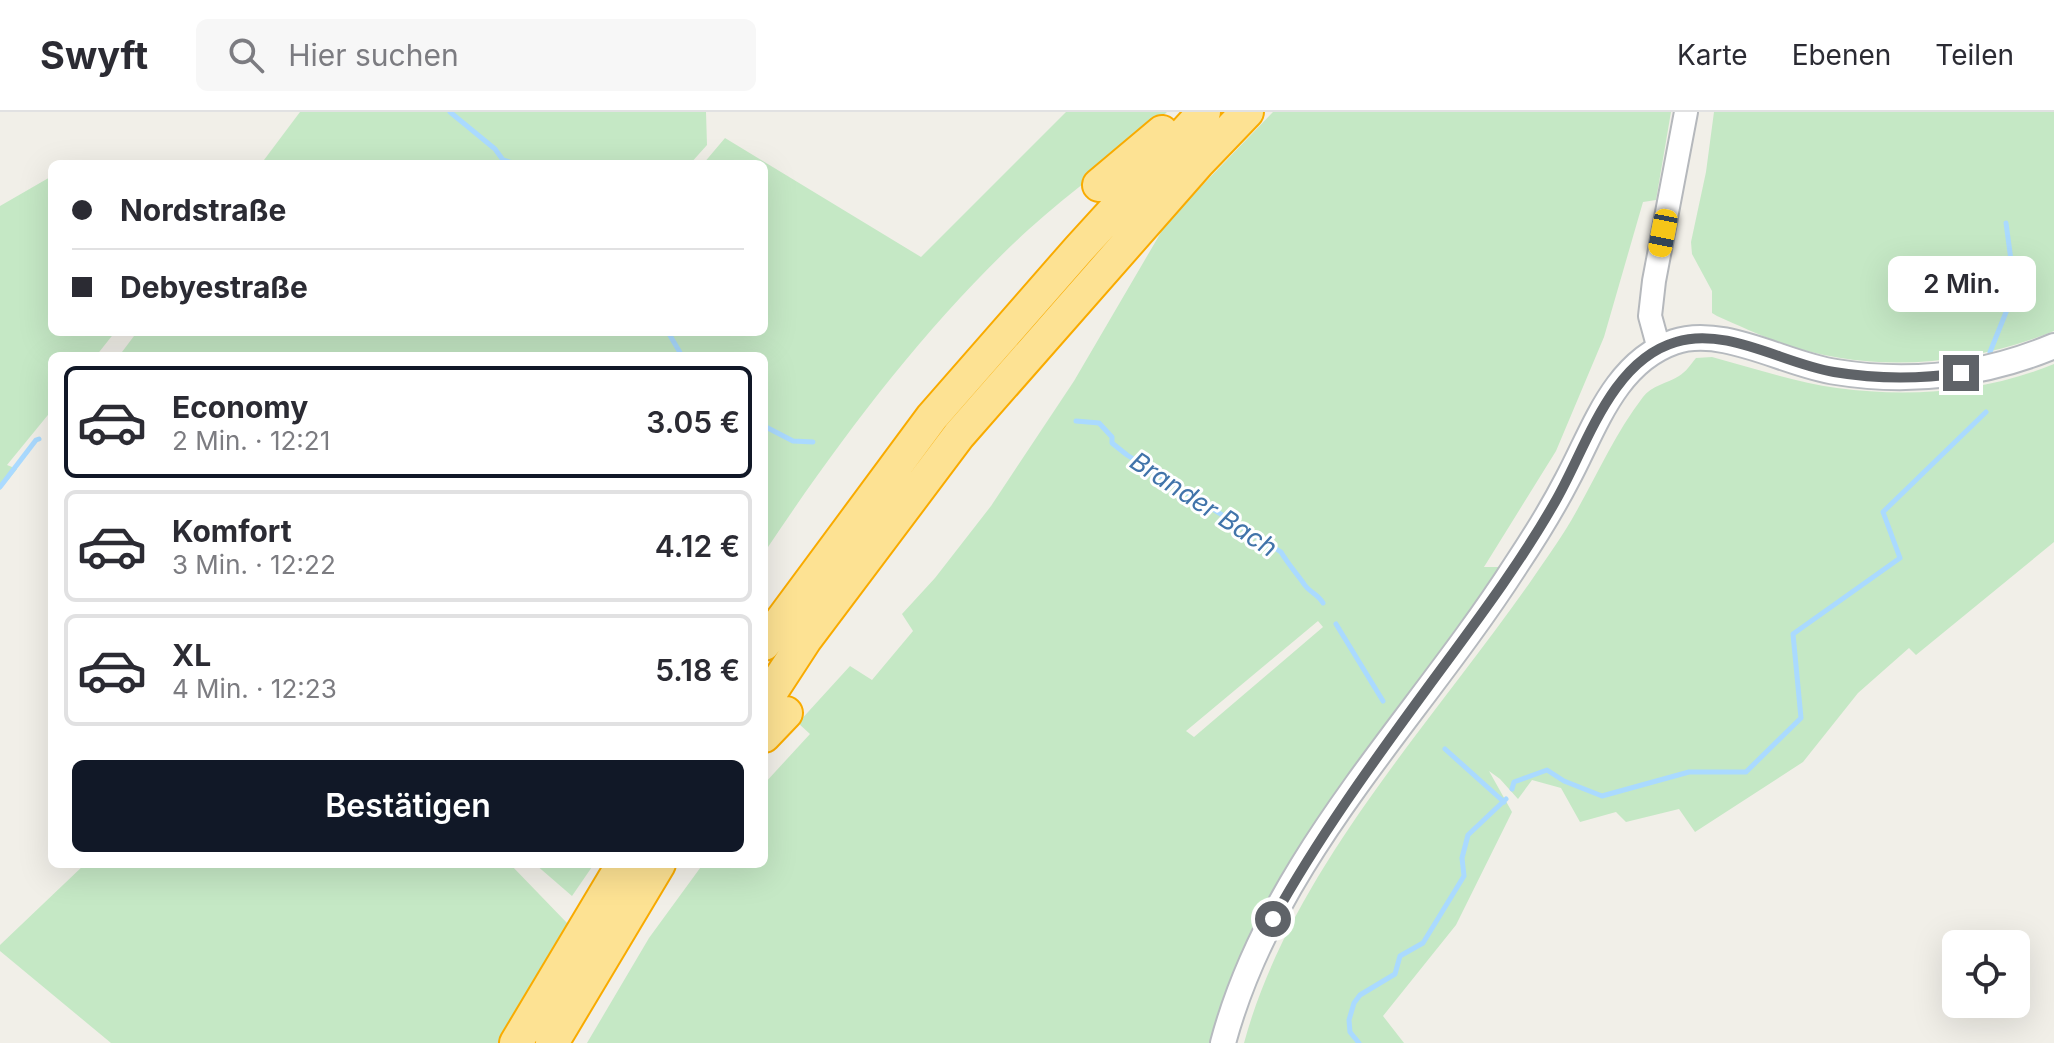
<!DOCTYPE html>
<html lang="de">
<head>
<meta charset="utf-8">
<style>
  body { margin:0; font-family:Inter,sans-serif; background:#f7f7f7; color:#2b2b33; height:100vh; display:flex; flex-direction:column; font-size:30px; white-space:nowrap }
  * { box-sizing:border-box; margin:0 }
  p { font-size:26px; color:#7c7c81 }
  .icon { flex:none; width:44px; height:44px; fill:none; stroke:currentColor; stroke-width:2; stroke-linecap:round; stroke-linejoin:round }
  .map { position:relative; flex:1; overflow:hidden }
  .drawer { position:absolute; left:48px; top:240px; width:720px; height:516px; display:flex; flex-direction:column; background:#fff; border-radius:12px; box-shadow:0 8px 32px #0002 }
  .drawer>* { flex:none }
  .top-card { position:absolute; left:48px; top:48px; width:720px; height:176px; border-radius:12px; box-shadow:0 8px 32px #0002; display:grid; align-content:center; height:176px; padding:0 24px; background:#fff }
  .tools { position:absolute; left:1942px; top:818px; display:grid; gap:16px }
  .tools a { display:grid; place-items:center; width:88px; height:88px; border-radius:12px; background:#fff; box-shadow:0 8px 32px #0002; font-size:40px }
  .end { position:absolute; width:36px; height:36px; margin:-18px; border:10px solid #5f6368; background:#fff; box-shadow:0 0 0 4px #fff }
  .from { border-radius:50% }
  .bubble { position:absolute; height:56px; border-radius:12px; background:#fff; box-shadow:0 8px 32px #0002; font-size:26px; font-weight:600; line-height:56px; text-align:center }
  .car { position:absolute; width:24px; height:48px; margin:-24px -12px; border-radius:10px; box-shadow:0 0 6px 2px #0007; background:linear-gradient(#f5c518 24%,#345 0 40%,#f5c518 0 76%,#345 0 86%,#f5c518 0) }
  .top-card b { display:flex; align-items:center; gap:28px; height:76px; font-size:30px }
  .top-card b+b { border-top:2px solid #e1e1e2 }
  .top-card i { width:20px; height:20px; background:#2b2b33 }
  ul { padding:14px 0 0; list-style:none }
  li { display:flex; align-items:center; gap:24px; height:112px; margin:0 16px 12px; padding:0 8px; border:4px solid #e1e1e2; border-radius:12px }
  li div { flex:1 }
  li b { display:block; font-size:30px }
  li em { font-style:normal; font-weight:600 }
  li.active { border-color:#111827 }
  li>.icon { width:72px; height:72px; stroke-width:1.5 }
  .cta { display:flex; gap:16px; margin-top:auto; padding:16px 24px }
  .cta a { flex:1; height:92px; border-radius:12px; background:#111827; color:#fff; font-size:32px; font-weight:600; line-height:92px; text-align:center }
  header { display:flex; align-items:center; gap:48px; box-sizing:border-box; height:112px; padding:0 40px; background:#fff; border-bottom:2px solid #e1e1e2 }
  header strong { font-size:38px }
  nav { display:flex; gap:44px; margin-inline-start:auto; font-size:28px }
  .search { width:560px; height:72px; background:#f7f7f7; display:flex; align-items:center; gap:20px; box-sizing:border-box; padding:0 28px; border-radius:12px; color:#7c7c81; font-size:30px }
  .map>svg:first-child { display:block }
  .green { fill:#c5e8c5; fill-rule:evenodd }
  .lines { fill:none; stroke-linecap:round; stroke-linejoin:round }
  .stream { stroke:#aadaff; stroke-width:5 }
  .tertiary-casing { stroke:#b5b8bc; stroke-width:26 }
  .secondary-casing { stroke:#b6babf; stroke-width:28 }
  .motorway-casing { stroke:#f9ab00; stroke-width:36 }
  .tertiary { stroke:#fff; stroke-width:22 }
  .secondary { stroke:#fff; stroke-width:24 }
  .motorway { stroke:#fde293; stroke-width:32 }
  .route { stroke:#5f6368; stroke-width:10 }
  .labels { text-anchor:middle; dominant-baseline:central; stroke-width:6; stroke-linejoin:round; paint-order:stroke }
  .water-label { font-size:26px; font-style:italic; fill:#4174aa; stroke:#fff }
</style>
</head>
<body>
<header>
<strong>Swyft</strong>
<div class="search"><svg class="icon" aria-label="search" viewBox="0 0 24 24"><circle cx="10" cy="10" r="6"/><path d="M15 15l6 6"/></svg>Hier suchen</div>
<nav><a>Karte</a><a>Ebenen</a><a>Teilen</a></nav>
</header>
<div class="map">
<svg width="2054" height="931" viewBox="0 0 2054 931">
  <rect width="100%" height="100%" fill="#f1efe8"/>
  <!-- green -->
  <path class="green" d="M300 0H706L707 33 690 52H261Z
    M1066 0H1167C1124 43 1073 77 1028 118 927 211 840 327 764 441V244H119L137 220H764V52H703L725 26 921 145Z
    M1273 0H1671L1656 88 1643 90 1604 225 1556 339 1484 455H1501L1406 585 1215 931H587L649 826 703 752H764V672L810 622 798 611 850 554 872 568 913 519 902 502 935 466 991 394 1074 269 1167 110ZM1318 509 1323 515 1194 625 1186 619Z
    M1714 0H2054V219C1967 254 1869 263 1779 230 1758 223 1738 213 1717 204L1712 201V179L1692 142 1691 130 1706 60Z
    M52 64V220H115L96 244H52V298L7 353 17 357 0 378V94Z
    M1712 245C1753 256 1795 270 1837 276 1911 286 1985 280 2054 252V430L1916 543 1909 536 1858 581 1803 650 1695 720 1679 697 1626 710 1616 700 1580 710 1561 676 1532 668 1518 687 1500 667 1489 659 1512 700 1456 813 1383 904 1404 931H1244C1291 758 1433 610 1533 466 1548 444 1564 422 1576 400 1598 361 1616 320 1643 285 1651 274 1668 271 1679 264 1686 260 1691 252 1696 246Z
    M85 752H510L568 812 498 931H111L0 839V833Z
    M535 752H594L572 784Z"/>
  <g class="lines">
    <!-- stream -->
    <path class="stream" d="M450 0 495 37 503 48 516 52
      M668 220 682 244
      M1990 240 2015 178 2006 111
      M1076 309 1099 311 1112 325V331L1127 343 1281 440C1288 452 1297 462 1304 472 1309 480 1318 482 1323 491
      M764 314 793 329 813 330
      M0 375 36 328 39 327
      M1336 512 1383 589
      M1445 637 1504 690
      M1512 677 1514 670 1547 658 1564 669 1602 684 1689 660H1746L1801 606 1793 522 1900 446 1883 400 1986 300
      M1359 931 1350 920 1349 908 1354 891 1360 883 1395 862 1400 844 1423 831 1464 764 1462 746 1468 723 1506 687"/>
    <!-- tertiary casing -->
    <g class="tertiary-casing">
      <path id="tertiary" d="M1659 237 1650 204 1654 169 1686 0"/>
    </g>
    <!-- secondary casing -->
    <g class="secondary-casing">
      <path id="secondary" d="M1223 931C1272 747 1416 609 1516 453 1534 426 1552 397 1567 368 1594 318 1614 251 1674 230 1723 213 1786 253 1836 260 1910 272 1985 263 2054 234"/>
    </g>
    <!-- motorway casing -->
    <g class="motorway-casing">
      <path id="motorway" d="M1099 73 1162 20
        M764 532 932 305 1079 137 1204 0
        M764 591 805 528 959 323 1198 51 1247 0
        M764 624 786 601
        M516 931 623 752
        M552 931 659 752"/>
    </g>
    <!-- tertiary -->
    <use href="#tertiary" class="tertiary"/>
    <!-- secondary -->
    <use href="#secondary" class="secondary"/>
    <!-- motorway -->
    <use href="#motorway" class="motorway"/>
  </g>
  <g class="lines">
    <!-- route -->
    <path class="route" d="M1273 807C1318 726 1373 650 1428 575 1472 515 1518 455 1555 390 1586 337 1610 249 1676 230 1726 214 1784 252 1834 260 1876 267 1920 267 1961 261"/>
  </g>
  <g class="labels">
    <!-- water labels -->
    <g class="water-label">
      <text transform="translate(1204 392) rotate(33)">Brander Bach</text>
    </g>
  </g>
</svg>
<div class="tools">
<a><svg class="icon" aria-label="locate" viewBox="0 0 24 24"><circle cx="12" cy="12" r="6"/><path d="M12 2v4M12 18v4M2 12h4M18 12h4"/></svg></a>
</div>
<i class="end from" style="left:1273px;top:807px"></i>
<i class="end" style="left:1961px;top:261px"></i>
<div class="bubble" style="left:1888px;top:144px;width:148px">2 Min.</div>
<i class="car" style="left:1663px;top:121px;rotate:191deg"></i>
<div class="top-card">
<b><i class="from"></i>Nordstraße</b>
<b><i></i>Debyestraße</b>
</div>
<section class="drawer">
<ul>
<li class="active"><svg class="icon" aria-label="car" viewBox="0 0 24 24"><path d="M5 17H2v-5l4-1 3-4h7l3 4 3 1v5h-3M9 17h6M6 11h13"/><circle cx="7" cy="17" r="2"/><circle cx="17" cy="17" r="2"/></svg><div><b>Economy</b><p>2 Min. · 12:21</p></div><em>3.05 €</em></li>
<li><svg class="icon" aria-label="car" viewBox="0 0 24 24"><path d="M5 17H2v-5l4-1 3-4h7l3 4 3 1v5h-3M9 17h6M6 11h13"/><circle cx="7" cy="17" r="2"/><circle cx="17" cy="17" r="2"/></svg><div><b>Komfort</b><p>3 Min. · 12:22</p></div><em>4.12 €</em></li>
<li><svg class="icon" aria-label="car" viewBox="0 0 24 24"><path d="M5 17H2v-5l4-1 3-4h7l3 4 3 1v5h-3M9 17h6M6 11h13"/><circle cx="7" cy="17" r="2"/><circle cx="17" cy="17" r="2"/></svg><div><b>XL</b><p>4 Min. · 12:23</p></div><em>5.18 €</em></li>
</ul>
<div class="cta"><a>Bestätigen</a></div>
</section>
</div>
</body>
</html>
